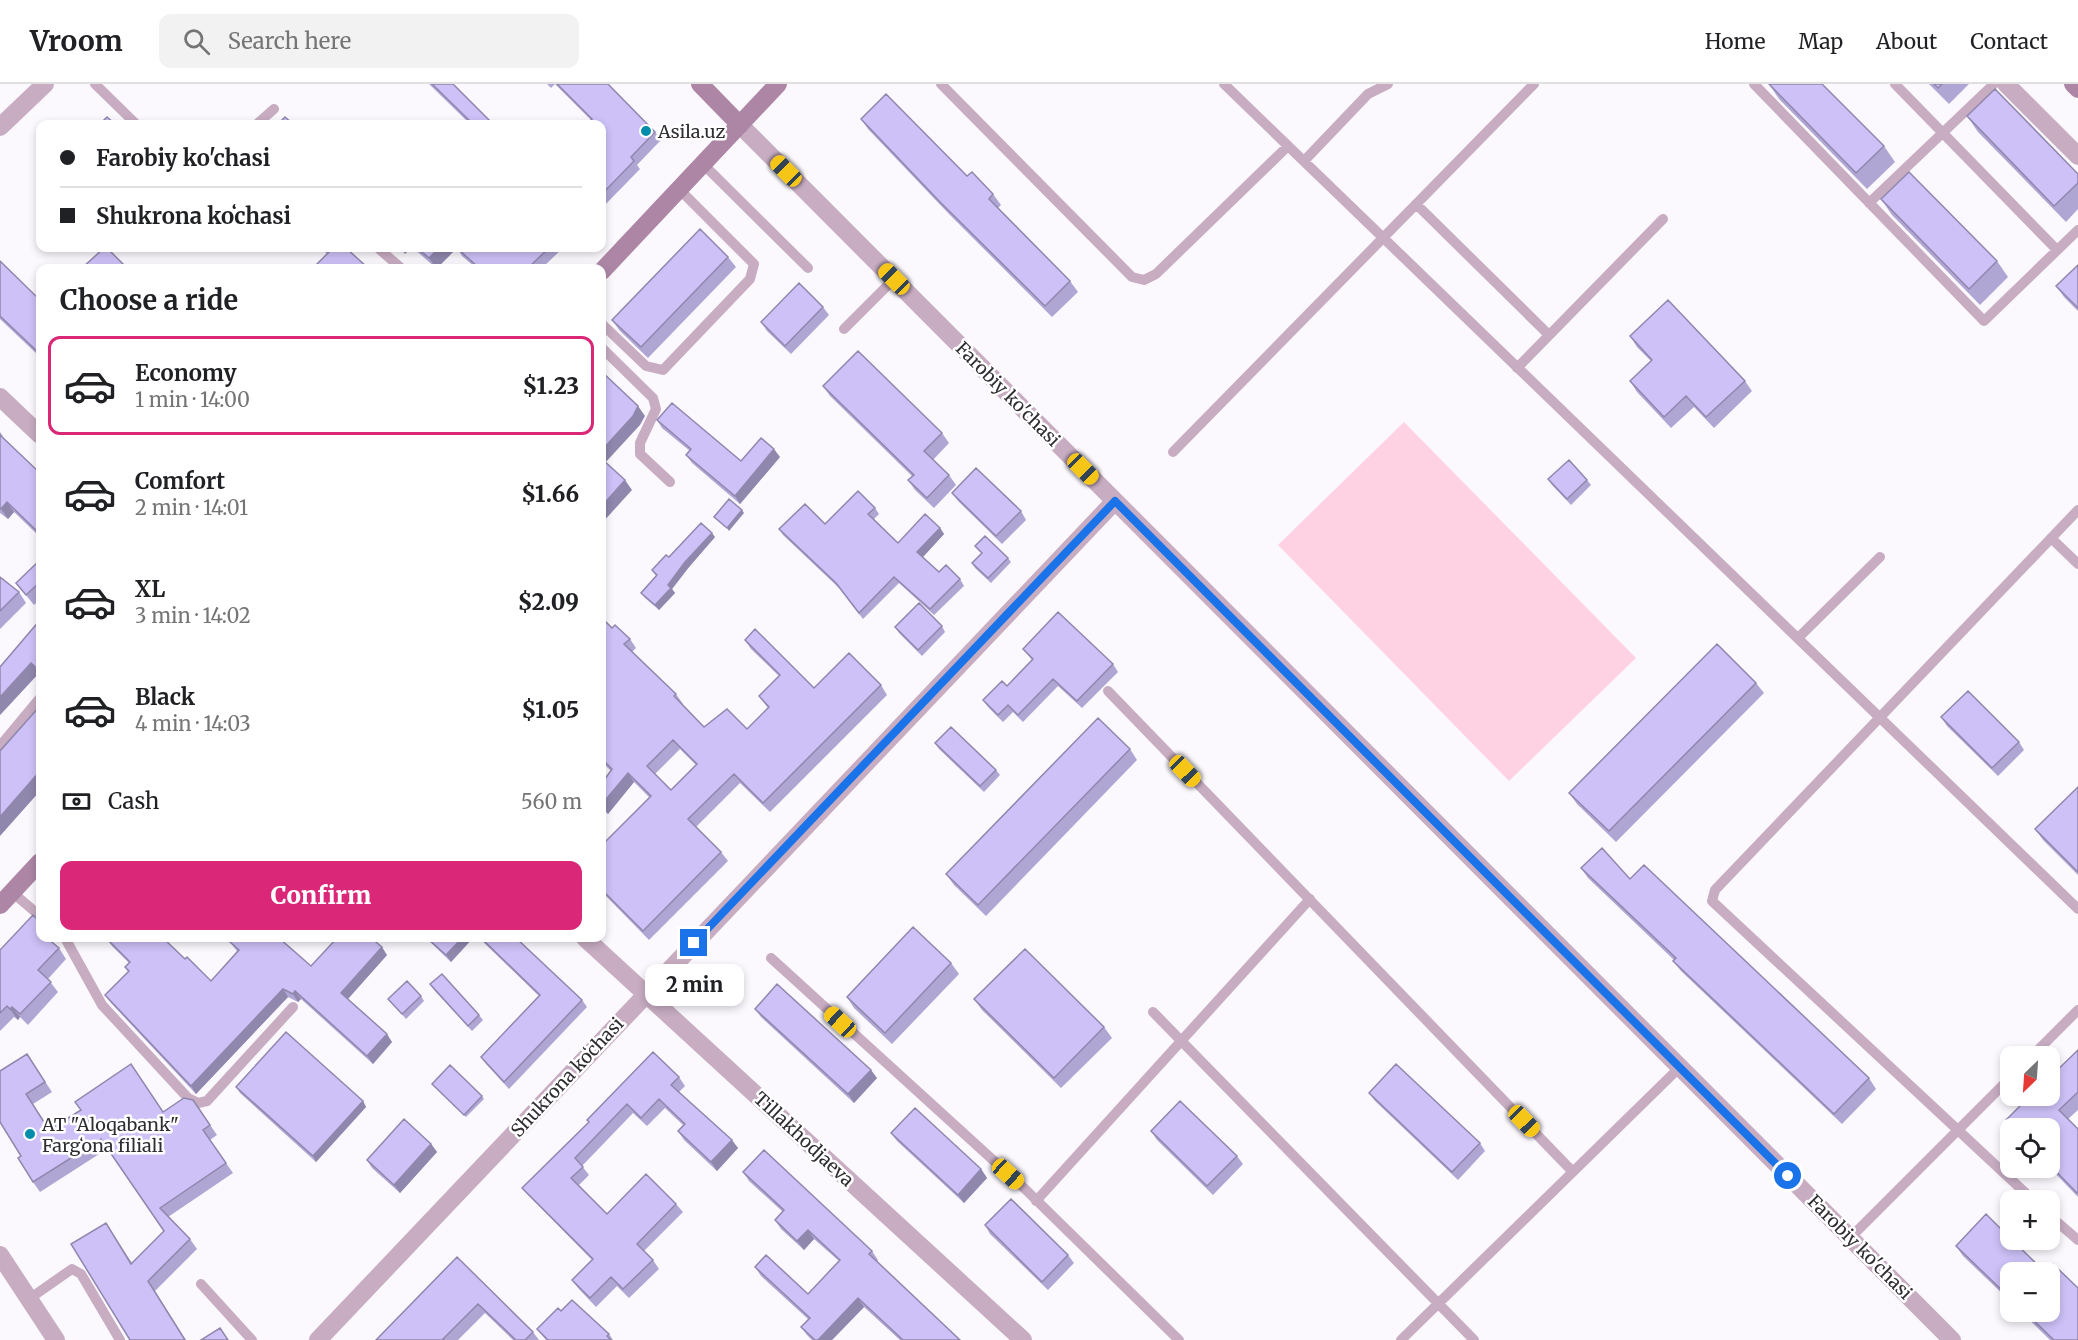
<!DOCTYPE html>
<html lang="en">
<head>
<meta charset="utf-8">
<style>
  body { margin:0; font-family:Merriweather,serif; background:#f2f2f2; color:#202124; height:100vh; display:flex; flex-direction:column; font-size:22px; white-space:nowrap }
  * { box-sizing:border-box; margin:0 }
  p { font-size:20px; color:#757577 }
  .icon { flex:none; width:33px; height:33px; fill:none; stroke:currentColor; stroke-width:2; stroke-linecap:round; stroke-linejoin:round }
  .map { position:relative; flex:1; overflow:hidden }
  .side { position:absolute; left:36px; top:180px; width:570px; height:678px; display:flex; flex-direction:column; background:#fff; border-radius:12px; box-shadow:0 3px 9px #0003 }
  .side>* { flex:none }
  .banner { position:absolute; left:36px; top:36px; width:570px; height:132px; border-radius:12px; box-shadow:0 3px 9px #0003; display:grid; align-content:center; height:132px; padding:0 24px; background:#fff }
  .needle { width:39px; rotate:205deg }
  .buttons { position:absolute; left:2000px; top:962px; display:grid; gap:12px }
  .buttons a { display:grid; place-items:center; width:60px; height:60px; border-radius:12px; background:#fff; box-shadow:0 3px 9px #0003; font-size:30px }
  .end { position:absolute; width:27px; height:27px; margin:-14px; border:8px solid #1a73e8; background:#fff; box-shadow:0 0 0 3px #fff }
  .from { border-radius:50% }
  .bubble { position:absolute; height:42px; border-radius:12px; background:#fff; box-shadow:0 3px 9px #0003; font-size:20px; font-weight:800; line-height:42px; text-align:center }
  .car { position:absolute; width:18px; height:36px; margin:-18px -9px; border-radius:8px; box-shadow:0 0 4px 2px #0007; background:linear-gradient(#f5c518 24%,#345 0 40%,#f5c518 0 76%,#345 0 86%,#f5c518 0) }
  .banner b { display:flex; align-items:center; gap:21px; height:57px; font-size:22px }
  .banner b+b { border-top:2px solid #e0e0e0 }
  .banner i { width:15px; height:15px; background:#202124 }
  ul { padding:0; list-style:none }
  li { display:flex; align-items:center; gap:18px; height:99px; margin:0 12px 9px; padding:0 12px; border:3px solid transparent; border-radius:12px }
  li div { flex:1 }
  li b { display:block; font-size:22px }
  li em { font-style:normal; font-weight:800 }
  li.active { border-color:#db2777 }
  li>.icon { width:54px; height:54px; stroke-width:1.5 }
  h2 { padding:0 24px; font-size:27px; line-height:72px }
  .pay { display:flex; align-items:center; gap:15px; height:66px; padding:0 24px; font-size:22px }
  .pay p { margin-inline-start:auto }
  .action { display:flex; gap:12px; margin-top:auto; padding:12px 24px }
  .action a { flex:1; height:69px; border-radius:12px; background:#db2777; color:#fff; font-size:24px; font-weight:800; line-height:69px; text-align:center }
  header { display:flex; align-items:center; gap:36px; box-sizing:border-box; height:84px; padding:0 30px; background:#fff; border-bottom:2px solid #e0e0e0 }
  header strong { font-size:28px }
  nav { display:flex; gap:33px; margin-inline-start:auto; font-size:21px }
  .search { width:420px; height:54px; background:#f2f2f2; display:flex; align-items:center; gap:15px; box-sizing:border-box; padding:0 21px; border-radius:12px; color:#757577; font-size:22px }
  .map>svg:first-child { display:block }
  .pitch { fill:#fed1e3 }
  .lines { fill:none; stroke-linecap:round; stroke-linejoin:round }
  .service { stroke:#c7acc2; stroke-width:10 }
  .minor { stroke:#c7acc2; stroke-width:18 }
  .tertiary { stroke:#c7acc2; stroke-width:18 }
  .secondary { stroke:#ad86a6; stroke-width:18 }
  .wall { fill:#b0a6d4; fill-rule:evenodd }
  .shaded-wall { fill:#9087ad }
  .building { fill:#cdc1f7; stroke:#9087ad; stroke-width:1.5; fill-rule:evenodd }
  .route { stroke:#1a73e8; stroke-width:8 }
  .poi-dot { fill:#008caa; stroke:#fff; stroke-width:2 }
  .labels { text-anchor:middle; dominant-baseline:central; stroke-width:5; stroke-linejoin:round; paint-order:stroke }
  .poi-label { font-size:18px; fill:#2f2d31; stroke:#fff; text-anchor:start }
  .street-label { font-size:18px; fill:#2f2d31; stroke:#fff }
</style>
</head>
<body>
<header>
<strong>Vroom</strong>
<div class="search"><svg class="icon" aria-label="search" viewBox="0 0 24 24"><circle cx="10" cy="10" r="6"/><path d="M15 15l6 6"/></svg>Search here</div>
<nav><a>Home</a><a>Map</a><a>About</a><a>Contact</a></nav>
</header>
<div class="map">
<svg width="2078" height="1256" viewBox="0 0 2078 1256">
  <rect width="100%" height="100%" fill="#fcf9fe"/>
  <!-- pitch -->
  <path class="pitch" d="M1404 338 1636 574 1509 697 1278 461Z"/>
  <g class="lines">
    <!-- service -->
    <path class="service" d="M95 0 136 40
      M941 0 1132 193 1144 196 1156 190 1288 62
      M1224 0 2078 825
      M1754 0 1984 237 2078 146
      M1895 0 2057 166
      M257 40 274 25
      M1304 77 1368 10 1388 0
      M703 80 808 184
      M1869 119 1994 0
      M1416 120 1549 251
      M378 164 401 184
      M602 240 646 282 663 286 750 195 754 180 679 105
      M844 245 894 195
      M602 264 653 314 656 325 640 359V370L670 398
      M1517 284 1663 135
      M1173 368 1534 0
      M2051 454 2078 480
      M1798 554 1880 473
      M1108 607 1573 1088
      M0 662 40 614
      M12 808 40 832
      M65 854 102 921 188 1014 198 1019 207 1017 293 923
      M771 874 1025 1105 1179 1256
      M1153 928 1474 1256
      M2032 972 2078 926
      M2033 1116 1712 817 1715 806 2078 426
      M1036 1117 1310 815
      M2049 1131 2078 1156
      M1850 1154 2010 994
      M201 1200 252 1256
      M29 1215 72 1185 81 1190 120 1256
      M1401 1256 1680 983"/>
    <!-- minor -->
    <path class="minor" d="M2006 0 2078 72
      M740 41 1952 1256
      M0 313 40 351
      M585 854 1023 1256
      M318 1256 1115 417"/>
    <!-- tertiary -->
    <path class="tertiary" d="M0 43 45 0
      M0 1171 56 1256"/>
    <!-- secondary -->
    <path class="secondary" d="M700 0 740 41
      M2073 0 2078 5
      M602 187 778 0
      M0 821 40 778"/>
  </g>
  <!-- wall -->
  <path class="wall" d="M429 0H453L493 40H470Z
    M547 0H608L655 48 661 56 637 81 640 85 602 124V40L591 36 555 0 551 4Z
    M1769 0 1884 62 1895 78 1867 105 1779 15Z
    M1929 0H1969L1949 20Z
    M1967 32 2078 90V125L2066 138 1978 48Z
    M861 35 967 92 993 110 1001 121 998 124 1070 197 1078 208 1052 233 948 129 868 45Z
    M1881 115 1997 177 2008 193 1980 221 1892 131Z
    M321 164H346L327 170Z
    M413 164H563L542 184H476L462 172 457 164 437 184H436Z
    M728 173 736 183 648 274 620 247 612 236Z
    M0 177 40 216V273L0 235Z
    M2078 181V227L2064 213 2056 202Z
    M823 223 829 231 791 270 767 247 761 238Z
    M1630 252 1745 297 1752 307 1714 344 1694 323 1671 344 1637 308 1630 297 1651 277 1637 263Z
    M823 302 942 349 949 359 933 376 949 391 956 401 934 424 915 406 908 396 912 392 830 312Z
    M657 336 741 377 780 373 740 420 692 379 686 371 690 367 662 344Z
    M0 348 3 352 2 353 40 389V453L14 428 8 435 0 429Z
    M1548 395 1587 396 1591 401 1571 421 1552 401Z
    M952 409 1021 427 1026 436 1002 460 958 417Z
    M875 424 879 430 874 435 898 459 940 444 944 450 923 473 939 488 960 495 964 502 934 531 899 499 863 535 840 505 783 451 779 445 825 440Z
    M715 453 689 483 672 505 675 509 659 526 645 514 641 509 656 492 652 486 669 473Z
    M975 462 1008 474 1011 478 991 499 975 484 972 479 982 470Z
    M40 476V515L34 521 16 499Z
    M0 493 19 508 26 519 0 545Z
    M602 534 612 544 630 555 636 564 632 568 676 610 683 620H682L704 643 747 645 768 624 759 612 779 592 751 565 745 556 814 604 881 601 887 611 770 728 740 699 696 743 721 768 728 777 649 856 602 808V753L606 757 650 714 634 698 608 730 602 725V699L611 687 602 678ZM680 665 696 681 671 706 655 690Z
    M40 536V591L39 589 0 631Z
    M942 542 945 548 922 572 899 549 895 543Z
    M1023 565 1113 580 1118 588 1082 624 1058 602 1023 638 1013 628 1003 638 988 623 983 616 1007 602 1032 576Z
    M1756 599 1764 609 1616 758 1577 720 1569 709Z
    M1941 633 2019 658 2024 666 1998 692 1947 642Z
    M935 659 996 686 1000 691 984 708 939 665Z
    M1130 665 1137 676 986 832 954 801 946 790Z
    M2078 703V791L2043 756 2035 745Z
    M1581 784 1630 795 1869 994 1876 1005 1842 1040 1681 887 1673 877 1674 876 1588 794Z
    M40 854H52L50 856 59 864 66 875 48 895 58 908 28 941 20 933 18 936 14 933 0 947V866Z
    M106 854 211 897 237 867 230 858 311 882 387 871 348 915 392 958 373 980 301 915 298 918 288 913 196 1010 111 919 105 911 128 888 125 883 129 879 112 862Z
    M426 854H473L451 878Z
    M479 854H516L582 916 587 923 509 1005 486 980 481 973 539 912Z
    M951 879 959 890 892 960 854 924 847 913Z
    M430 900 479 931 483 936 472 947 434 906Z
    M421 912 424 917 406 935 388 915Z
    M974 915 1104 943 1112 954 1061 1004 982 926Z
    M755 925 877 994 854 1019 761 933Z
    M2078 966V1026L2068 1035 2078 1045V1113L2049 1083V1044H2011L2006 1036Z
    M27 970 52 1008 33 1020 50 1046 164 1028 193 1016 217 1051 210 1056 233 1089 168 1133 190 1155 197 1165 155 1207 186 1256H130L106 1139 132 1179 164 1147 107 1065 40 1108 33 1098 21 1072Z
    M679 993 685 1002 679 1008 738 1064 717 1087 684 1056 678 1047 683 1041 665 1024 647 1042 633 1029 582 1082 589 1091 579 1101 607 1130 676 1120 683 1128 644 1167 653 1176 659 1185 629 1214 617 1202 596 1223 578 1204 572 1196 592 1176 529 1112 522 1104 589 1038Z
    M432 1000 482 1012 484 1015 466 1033Z
    M236 1003 363 1017 366 1023 316 1078 240 1009Z
    M1369 1009 1480 1059 1485 1067 1458 1096 1375 1017Z
    M1151 1047 1237 1072 1243 1080 1213 1111 1157 1056Z
    M891 1049 981 1085 987 1094 964 1119 897 1057Z
    M431 1060 437 1068 400 1109 372 1084 367 1076Z
    M743 1088 872 1167 878 1176 877 1178 960 1256H900L864 1223 832 1256H812L807 1251 801 1243 808 1235 761 1192 755 1183 808 1210 839 1177 814 1155 804 1166 781 1145 775 1136 783 1128 749 1097Z
    M985 1141 1068 1171 1074 1179 1048 1206 990 1150Z
    M1956 1162 2045 1188 2078 1256H2050L2020 1227H2049L2010 1188V1217L1963 1172Z
    M457 1173 533 1248 539 1256H513L485 1229 458 1256H376Z
    M561 1227 609 1250 613 1256H546L537 1245Z"/>
  <!-- shaded-wall -->
  <path class="shaded-wall" d="M401 164H411L405 170Z
    M439 164H457L437 184H436L429 174Z
    M638 322 645 332 640 341 604 380 602 377V366Z
    M774 365 780 373 740 420 735 412Z
    M625 396 632 406 602 439V422Z
    M7 418 14 428 8 435 1 425Z
    M742 426 744 429 729 447 727 444Z
    M940 444 944 450 922 474 917 468Z
    M712 449 715 453 689 483 672 505 675 509 659 526 655 521 668 501 685 478Z
    M31 579 39 589 0 631V613Z
    M40 687V707L0 752V733Z
    M628 689 634 698 608 730 602 721Z
    M462 854H473L451 878 446 871Z
    M382 863 387 871 346 917 341 909Z
    M283 905 288 913 196 1010 191 1002Z
    M295 907 301 915 298 918 293 910Z
    M12 923 20 933 18 936 10 925Z
    M387 950 392 958 373 980 367 972Z
    M871 986 877 994 854 1019 848 1010Z
    M363 1017 366 1023 316 1078 313 1072Z
    M732 1056 738 1064 717 1087 711 1078Z
    M431 1060 437 1068 400 1109 394 1101Z
    M981 1085 987 1094 964 1119 958 1111Z
    M808 1146 814 1155 804 1166 797 1157Z
    M858 1214 864 1223 832 1256H818Z"/>
  <!-- building -->
  <path class="building" d="M432 0H453L493 40H473Z
    M557 0H608L655 48 631 73 634 77 602 110V40H587L592 35Z
    M1769 0H1822L1884 62 1856 89Z
    M1934 0H1942L1938 4Z
    M1995 5 2078 90V99L2054 122 1967 32Z
    M886 10 967 92 972 88 993 110 989 115 1070 197 1045 222 940 118 861 35Z
    M107 33 115 40H100Z
    M285 33 293 40H278Z
    M1909 88 1997 177 1969 205 1881 115Z
    M700 145 728 173 641 263 612 236Z
    M104 164H107L127 184H82Z
    M324 164H346L368 184H313L329 168Z
    M417 164H439L429 174Z
    M457 164H549L528 184H479Z
    M0 177 40 216V270L0 232Z
    M2078 181V224L2056 202Z
    M799 199 823 223 785 262 761 238Z
    M1668 216 1745 297 1706 333 1686 312 1664 333 1630 297 1652 276 1630 252Z
    M858 267 942 349 924 367 949 391 927 414 908 396 914 391 823 302Z
    M602 288 638 322 633 332 602 366Z
    M672 319 741 377 761 354 774 365 735 412 686 371 691 365 657 336Z
    M0 351 40 389V450L7 418 1 425 0 424Z
    M602 375 625 396 602 422Z
    M1569 376 1587 396 1567 415 1548 395Z
    M976 384 1021 427 996 452 952 409Z
    M858 407 875 424 868 430 898 459 925 430 940 444 917 468 939 488 946 481 960 495 930 525 894 493 859 529 836 499 779 445 805 420 825 440Z
    M729 415 742 426 727 444 714 433Z
    M701 439 712 449 685 478 668 501 671 504 655 521 641 509 657 491 652 486 666 471 669 473Z
    M985 452 1008 474 988 494 972 479 982 469 975 462Z
    M40 476V498L26 511 16 499Z
    M0 493 19 508 0 527Z
    M919 519 942 542 918 566 895 543Z
    M1058 528 1113 580 1077 617 1053 595 1018 631 1008 621 998 631 983 616 1002 597 1007 602 1033 575 1023 565Z
    M602 534 612 544 615 541 630 555 624 560 676 610 674 612 704 643 727 625 747 645 769 623 759 612 780 591 745 556 755 545 814 604 849 569 881 601 763 719 734 690 688 735 721 768 643 847 602 806V753L606 757 651 712 628 689 602 720V699L612 685 602 675ZM673 656 697 680 671 706 647 682Z
    M40 536V587L31 579 0 613V583Z
    M1717 560 1756 599 1609 747 1569 709Z
    M1968 607 2019 658 1992 684 1941 633Z
    M40 622V687L0 733V667Z
    M1098 634 1130 665 978 821 946 790Z
    M951 643 996 686 980 702 935 659Z
    M2078 703V788L2035 745Z
    M1602 764 1630 795 1644 781 1869 994 1834 1030 1673 877 1676 874 1581 784Z
    M33 831 40 838V854H47L59 864 38 886 51 898 20 930 12 923 10 925 7 922 0 929V866Z
    M913 843 951 879 885 949 847 913Z
    M106 854H163L185 875 187 873 211 897 239 866 230 858 234 854H279L311 882 337 854H371L382 863 341 909 387 950 367 972 295 907 293 910 283 905 191 1002 105 911 129 887 125 883 130 878Z
    M427 854H462L446 871Z
    M481 854H516L582 916 504 998 481 973 540 911Z
    M1025 865 1104 943 1054 994 974 915Z
    M442 890 479 931 468 942 430 900Z
    M407 897 421 912 402 930 388 915Z
    M777 900 871 986 848 1010 755 925Z
    M286 948 363 1017 313 1072 236 1003Z
    M2078 966V1008L2059 1026 2078 1045V1108L2077 1109 2049 1080V1044H2013L2006 1036 2031 1011H2049V994Z
    M653 968 679 993 671 1001 732 1056 711 1078 678 1047 685 1040 659 1015 641 1034 627 1020 575 1074 583 1083 571 1094 607 1130 646 1090 676 1120 637 1160 653 1176 623 1205 611 1193 590 1214 572 1196 593 1175 522 1104 589 1038 587 1036Z
    M27 970 45 998 26 1010 49 1046 81 1026 75 1018 131 980 163 1028 184 1014 193 1016 210 1041 203 1046 226 1079 160 1124 190 1155 148 1197 185 1256H130L71 1160 106 1139 131 1180 164 1147 101 1055 33 1098 18 1074 21 1072 0 1038V987Z
    M1396 980 1480 1059 1452 1088 1369 1009Z
    M450 981 482 1012 464 1031 432 1000Z
    M1180 1017 1237 1072 1207 1102 1151 1047Z
    M915 1024 981 1085 958 1111 891 1049Z
    M404 1035 431 1060 394 1101 367 1076Z
    M764 1066 872 1167 869 1170 960 1256H903L858 1214 818 1256H815L801 1243 810 1234 755 1183 766 1171 808 1210 840 1176 808 1146 797 1157 775 1136 784 1126 743 1088Z
    M1011 1115 1068 1171 1042 1198 985 1141Z
    M1986 1130 2010 1154V1155H2011L2045 1188 2053 1180 2078 1204V1256H2054L2024 1227H2049V1188H2010V1214L1956 1162Z
    M457 1173 533 1248 525 1256H516L478 1220 443 1255 444 1256H376Z
    M572 1216 609 1250 607 1252 611 1256H548L537 1245 558 1224 561 1227Z
    M220 1244 228 1256H201Z"/>
  <g class="lines">
    <!-- route -->
    <path class="route" d="M694 859 1115 417 1788 1092"/>
  </g>
  <!-- markers -->
  <g class="poi-dot">
    <circle cx="646" cy="47" r="6"/>
    <circle cx="30" cy="1050" r="6"/>
  </g>
  <g class="labels">
    <!-- poi labels -->
    <g class="poi-label">
      <text x="658" y="47">Asila.uz</text>
      <text x="42" y="1040">AT "Aloqabank"<tspan x="42" dy="21">Fargʻona filiali</tspan></text>
    </g>
    <!-- street labels -->
    <g class="street-label">
      <text transform="translate(1008 310) rotate(45)">Farobiy ko'chasi</text>
      <text transform="translate(567 993) rotate(-47)">Shukrona koʻchasi</text>
      <text transform="translate(804 1055) rotate(43)">Tillakhodjaeva</text>
      <text transform="translate(1860 1163) rotate(45)">Farobiy ko'chasi</text>
    </g>
  </g>
</svg>
<div class="buttons">
<a><svg class="needle" viewBox="-14 -14 28 28"><path d="M0-13l5 13h-10z" fill="#e53935"/><path d="M0 13l5-13h-10z" fill="#757577"/></svg></a>
<a><svg class="icon" aria-label="locate" viewBox="0 0 24 24"><circle cx="12" cy="12" r="6"/><path d="M12 2v4M12 18v4M2 12h4M18 12h4"/></svg></a>
<a>+</a>
<a>−</a>
</div>
<i class="end from" style="left:1788px;top:1092px"></i>
<i class="end" style="left:694px;top:859px"></i>
<div class="bubble" style="left:645px;top:880px;width:99px">2 min</div>
<i class="car" style="left:786px;top:87px;rotate:315deg"></i>
<i class="car" style="left:894px;top:195px;rotate:315deg"></i>
<i class="car" style="left:1083px;top:385px;rotate:135deg"></i>
<i class="car" style="left:1185px;top:687px;rotate:136deg"></i>
<i class="car" style="left:840px;top:938px;rotate:313deg"></i>
<i class="car" style="left:1524px;top:1037px;rotate:136deg"></i>
<i class="car" style="left:1008px;top:1090px;rotate:132deg"></i>
<div class="banner">
<b><i class="from"></i>Farobiy ko'chasi</b>
<b><i></i>Shukrona koʻchasi</b>
</div>
<section class="side">
<h2>Choose a ride</h2>
<ul>
<li class="active"><svg class="icon" aria-label="car" viewBox="0 0 24 24"><path d="M5 17H2v-5l4-1 3-4h7l3 4 3 1v5h-3M9 17h6M6 11h13"/><circle cx="7" cy="17" r="2"/><circle cx="17" cy="17" r="2"/></svg><div><b>Economy</b><p>1 min · 14:00</p></div><em>$1.23</em></li>
<li><svg class="icon" aria-label="car" viewBox="0 0 24 24"><path d="M5 17H2v-5l4-1 3-4h7l3 4 3 1v5h-3M9 17h6M6 11h13"/><circle cx="7" cy="17" r="2"/><circle cx="17" cy="17" r="2"/></svg><div><b>Comfort</b><p>2 min · 14:01</p></div><em>$1.66</em></li>
<li><svg class="icon" aria-label="car" viewBox="0 0 24 24"><path d="M5 17H2v-5l4-1 3-4h7l3 4 3 1v5h-3M9 17h6M6 11h13"/><circle cx="7" cy="17" r="2"/><circle cx="17" cy="17" r="2"/></svg><div><b>XL</b><p>3 min · 14:02</p></div><em>$2.09</em></li>
<li><svg class="icon" aria-label="car" viewBox="0 0 24 24"><path d="M5 17H2v-5l4-1 3-4h7l3 4 3 1v5h-3M9 17h6M6 11h13"/><circle cx="7" cy="17" r="2"/><circle cx="17" cy="17" r="2"/></svg><div><b>Black</b><p>4 min · 14:03</p></div><em>$1.05</em></li>
</ul>
<div class="pay"><svg class="icon" aria-label="cash" viewBox="0 0 24 24"><path d="M3 7h18v10H3z"/><circle cx="12" cy="12" r="2"/></svg>Cash<p>560 m</p></div>
<div class="action"><a>Confirm</a></div>
</section>
</div>
</body>
</html>
